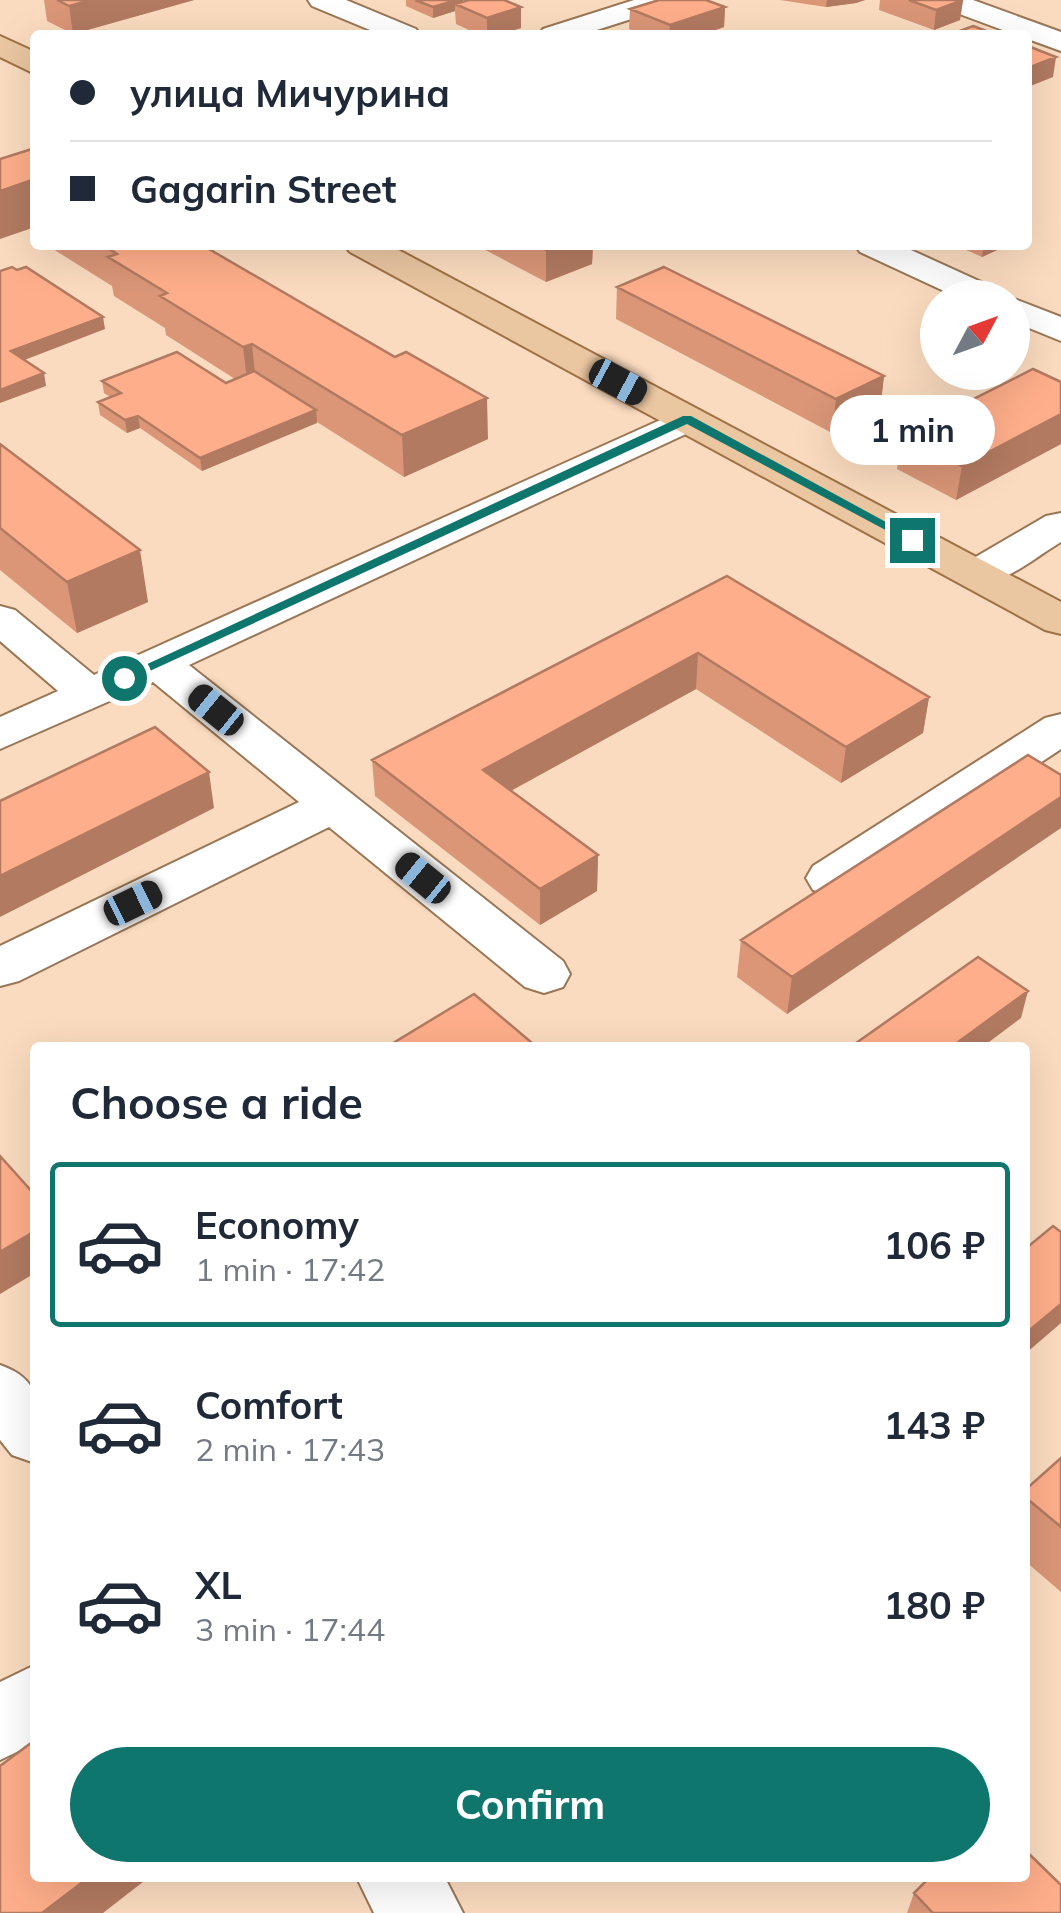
<!DOCTYPE html>
<html lang="en">
<head>
<meta charset="utf-8">
<style>
  body { margin:0; font-family:Mulish,sans-serif; background:#f6f6f7; color:#1f2937; height:100vh; display:flex; flex-direction:column; font-size:38px; white-space:nowrap }
  * { box-sizing:border-box; margin:0 }
  p { font-size:32px; color:#747a83 }
  .icon { flex:none; width:55px; height:55px; fill:none; stroke:currentColor; stroke-width:2; stroke-linecap:round; stroke-linejoin:round }
  .map { position:relative; flex:1; overflow:hidden }
  .sheet { position:absolute; left:30px; top:1042px; width:1000px; height:840px; display:flex; flex-direction:column; background:#fff; border-radius:10px; box-shadow:0 10px 40px #0002 }
  .sheet>* { flex:none }
  .top-card { position:absolute; left:30px; top:30px; width:1002px; height:220px; border-radius:10px; box-shadow:0 10px 40px #0002; display:grid; align-content:center; height:220px; padding:0 40px; background:#fff }
  .needle { width:65px; rotate:49deg }
  .buttons { position:absolute; left:920px; top:280px; display:grid; gap:20px }
  .buttons a { display:grid; place-items:center; width:110px; height:110px; border-radius:50%; background:#fff; box-shadow:0 10px 40px #0002; font-size:50px }
  .end { position:absolute; width:45px; height:45px; margin:-22px; border:12px solid #0f766e; background:#fff; box-shadow:0 0 0 5px #fff }
  .from { border-radius:50% }
  .bubble { position:absolute; height:70px; border-radius:35px; background:#fff; box-shadow:0 10px 40px #0002; font-size:32px; font-weight:700; line-height:70px; text-align:center }
  .car { position:absolute; width:30px; height:60px; margin:-30px -15px; border-radius:12px; box-shadow:0 0 8px 2px #0007; background:linear-gradient(#222 24%,#8ab4d8 0 40%,#222 0 76%,#8ab4d8 0 86%,#222 0) }
  .top-card b { display:flex; align-items:center; gap:35px; height:95px; font-size:38px }
  .top-card b+b { border-top:2px solid #e0e1e3 }
  .top-card i { width:25px; height:25px; background:#1f2937 }
  ul { padding:0; list-style:none }
  li { display:flex; align-items:center; gap:30px; height:165px; margin:0 20px 15px; padding:0 20px; border:5px solid transparent; border-radius:10px }
  li div { flex:1 }
  li b { display:block; font-size:38px }
  li em { font-style:normal; font-weight:700 }
  li.active { border-color:#0f766e }
  li>.icon { width:90px; height:90px; stroke-width:1.5 }
  h2 { padding:0 40px; font-size:45px; line-height:120px }
  .primary-button { display:flex; gap:20px; margin-top:auto; padding:20px 40px }
  .primary-button a { flex:1; height:115px; border-radius:60px; background:#0f766e; color:#fff; font-size:40px; font-weight:700; line-height:115px; text-align:center }
  .map>svg:first-child { display:block }
  .lines { fill:none; stroke-linecap:round; stroke-linejoin:round }
  .minor-casing { stroke:#997756; stroke-width:4 }
  .major-casing { stroke:#9d7144; stroke-width:4 }
  .minor { fill:#fff; fill-rule:evenodd }
  .major { fill:#eac6a1; fill-rule:evenodd }
  .wall { fill:#da9677 }
  .shaded-wall { fill:#b27a61 }
  .building { fill:#feae8a; stroke:#b27a61; stroke-width:2.5 }
  .route { fill:#0f766e }
</style>
</head>
<body>
<div class="map">
<svg width="1061" height="1913" viewBox="0 0 1061 1913">
  <rect width="100%" height="100%" fill="#fadbbf"/>
  <g class="lines">
    <!-- minor casing -->
    <g class="minor-casing">
      <path id="minor" d="M308 0H346L416 29 420 35H382L312 6Z
        M634 0H676L672 6 581 35H539L543 29Z
        M934 0H973L1061 32V51L1028 39V35H1016L938 6Z
        M855 245H900L1001 291 1006 298H959L860 252Z
        M1012 298 1061 317V341L1012 321Z
        M687 408 701 411 706 419 701 427 189 665 563 961 570 974 563 987 544 993 525 987 329 827 19 981 0 986V946L299 802 153 682 0 749V717L58 691 0 641V606L15 610 94 675Z
        M1061 513V542C1032 559 997 592 962 583L956 574 962 565 1046 516Z
        M1061 714V749L849 890 831 895 813 890 806 878 813 866 1045 718Z
        M0 1365C51 1383 35 1416 35 1463L12 1455 0 1440Z
        M35 1665V1743L0 1760V1682Z
        M357 1878H445L463 1913H374Z"/>
    </g>
    <!-- major casing -->
    <g class="major-casing">
      <path id="major" d="M0 36 35 52V74L0 57Z
        M344 245H389L1061 602V634L1045 630 350 252Z"/>
    </g>
    <!-- minor -->
    <use href="#minor" class="minor"/>
    <!-- major -->
    <use href="#major" class="major"/>
  </g>
  <!-- wall -->
  <path class="wall" d="M44 0H194L73 34 47 21Z
    M406 0H463V2L521 7V28L498 35H480L456 24 455 11 433 18 406 6Z
    M780 0H865L856 3 826 7Z
    M880 0H963L960 20 934 30 879 10Z
    M725 7 724 27 701 35H643L629 29 630 9Z
    M52 245H204L488 439 404 477 317 422 202 471 140 428 127 433 100 415 98 402 110 397 104 393 102 381 226 383 235 379 166 335 165 328 114 296 112 286 53 249Z
    M476 245H593L592 264 546 282Z
    M955 245H1008L982 257Z
    M617 287 884 376 880 410 832 433 616 319Z
    M902 435 1061 444 956 500 897 469Z
    M0 444 148 602 77 633 0 570Z
    M727 576 929 697 923 733 841 783 696 689 511 791 598 855 597 891 540 925 375 796 372 760Z
    M1061 775 787 1014 737 977 741 940Z
    M1061 1458V1592L1025 1561V1490Z
    M914 1893 1061 1913H907Z"/>
  <!-- shaded-wall -->
  <path class="shaded-wall" d="M91 0H194L73 34 69 6Z
    M457 0H463V8L455 4V11L433 18V7Z
    M827 0H865L856 3 826 7Z
    M963 0 960 20 934 30 936 10Z
    M521 7V28L498 35H487V18Z
    M725 7 724 27 701 35H669L670 25Z
    M1056 57 1053 77 1028 87V68Z
    M35 179V227L0 239V191Z
    M560 245H593L592 264 546 282V250Z
    M984 245H1008L982 257Z
    M103 317 105 329 14 364 11 351Z
    M252 344 256 384 248 387 243 347Z
    M44 373 46 386 0 403V390Z
    M884 376 880 410 832 433 836 399Z
    M487 398 488 439 404 477 402 435Z
    M316 410 317 423 202 471 200 458Z
    M1061 414V444L956 500 962 466Z
    M138 416 140 428 127 433 125 420Z
    M140 550 148 602 77 633 67 582Z
    M698 653 696 689 483 806V770Z
    M929 697 923 733 841 783 846 747Z
    M209 772 214 808 0 917V876Z
    M1061 797V828L787 1014 792 977Z
    M598 855 597 891 540 925V889Z
    M1028 991 1021 1018 981 1048H950Z
    M35 1231V1273L0 1294V1252Z
    M1061 1304V1323L1025 1354V1334Z
    M88 1878H148L103 1913H42Z"/>
  <!-- building -->
  <path class="building" d="M57 0H91L69 6Z
    M415 0H457L433 7Z
    M469 0H504L521 7 487 18 455 4Z
    M659 0H706L725 7 670 25 630 9Z
    M909 0H963L936 10Z
    M973 26 997 35H949Z
    M561 32 612 34 560 35Z
    M1028 46 1056 57 1028 68Z
    M35 148V179L0 191V159Z
    M103 245H202L395 357 406 352 487 398 402 435 252 344 243 347 160 296 167 293 108 257 117 254Z
    M536 245H560L546 250Z
    M12 267 17 270 26 267 103 317 11 351 44 373 0 390V271Z
    M664 267 884 376 836 399 617 287Z
    M177 352 226 383 254 371 316 410 200 458 138 416 125 420 98 402 121 393 102 381Z
    M1033 369 1061 382V414L962 466 902 435Z
    M0 444 140 550 67 582 0 528Z
    M727 576 929 697 846 747 698 653 483 770 598 855 540 889 372 760Z
    M155 727 209 772 0 876V801Z
    M1028 755 1061 775V797L792 977 741 940Z
    M978 957 1028 991 950 1048H849Z
    M474 994 538 1048H385Z
    M0 1156 35 1195V1231L0 1252Z
    M1053 1226 1061 1232V1304L1025 1334V1249Z
    M1061 1458V1527L1025 1497V1490Z
    M35 1740V1878H88L42 1913H0V1766Z
    M1025 1850 1061 1885V1913H933L914 1893 929 1878H1025Z"/>
  <!-- route -->
  <path class="route" d="M683 416H691L919 540 908 542 687 424 128 681 117 678Z"/>
</svg>
<div class="buttons">
<a><svg class="needle" viewBox="-14 -14 28 28"><path d="M0-13l5 13h-10z" fill="#e53935"/><path d="M0 13l5-13h-10z" fill="#747a83"/></svg></a>
</div>
<i class="end from" style="left:124px;top:678px"></i>
<i class="end" style="left:912px;top:540px"></i>
<div class="bubble" style="left:830px;top:395px;width:165px">1 min</div>
<i class="car" style="left:618px;top:382px;rotate:118deg"></i>
<i class="car" style="left:216px;top:710px;rotate:309deg"></i>
<i class="car" style="left:423px;top:878px;rotate:309deg"></i>
<i class="car" style="left:133px;top:903px;rotate:64deg"></i>
<div class="top-card">
<b><i class="from"></i>улица Мичурина</b>
<b><i></i>Gagarin Street</b>
</div>
<section class="sheet">
<h2>Choose a ride</h2>
<ul>
<li class="active"><svg class="icon" aria-label="car" viewBox="0 0 24 24"><path d="M5 17H2v-5l4-1 3-4h7l3 4 3 1v5h-3M9 17h6M6 11h13"/><circle cx="7" cy="17" r="2"/><circle cx="17" cy="17" r="2"/></svg><div><b>Economy</b><p>1 min · 17:42</p></div><em>106 ₽</em></li>
<li><svg class="icon" aria-label="car" viewBox="0 0 24 24"><path d="M5 17H2v-5l4-1 3-4h7l3 4 3 1v5h-3M9 17h6M6 11h13"/><circle cx="7" cy="17" r="2"/><circle cx="17" cy="17" r="2"/></svg><div><b>Comfort</b><p>2 min · 17:43</p></div><em>143 ₽</em></li>
<li><svg class="icon" aria-label="car" viewBox="0 0 24 24"><path d="M5 17H2v-5l4-1 3-4h7l3 4 3 1v5h-3M9 17h6M6 11h13"/><circle cx="7" cy="17" r="2"/><circle cx="17" cy="17" r="2"/></svg><div><b>XL</b><p>3 min · 17:44</p></div><em>180 ₽</em></li>
</ul>
<div class="primary-button"><a>Confirm</a></div>
</section>
</div>
</body>
</html>
